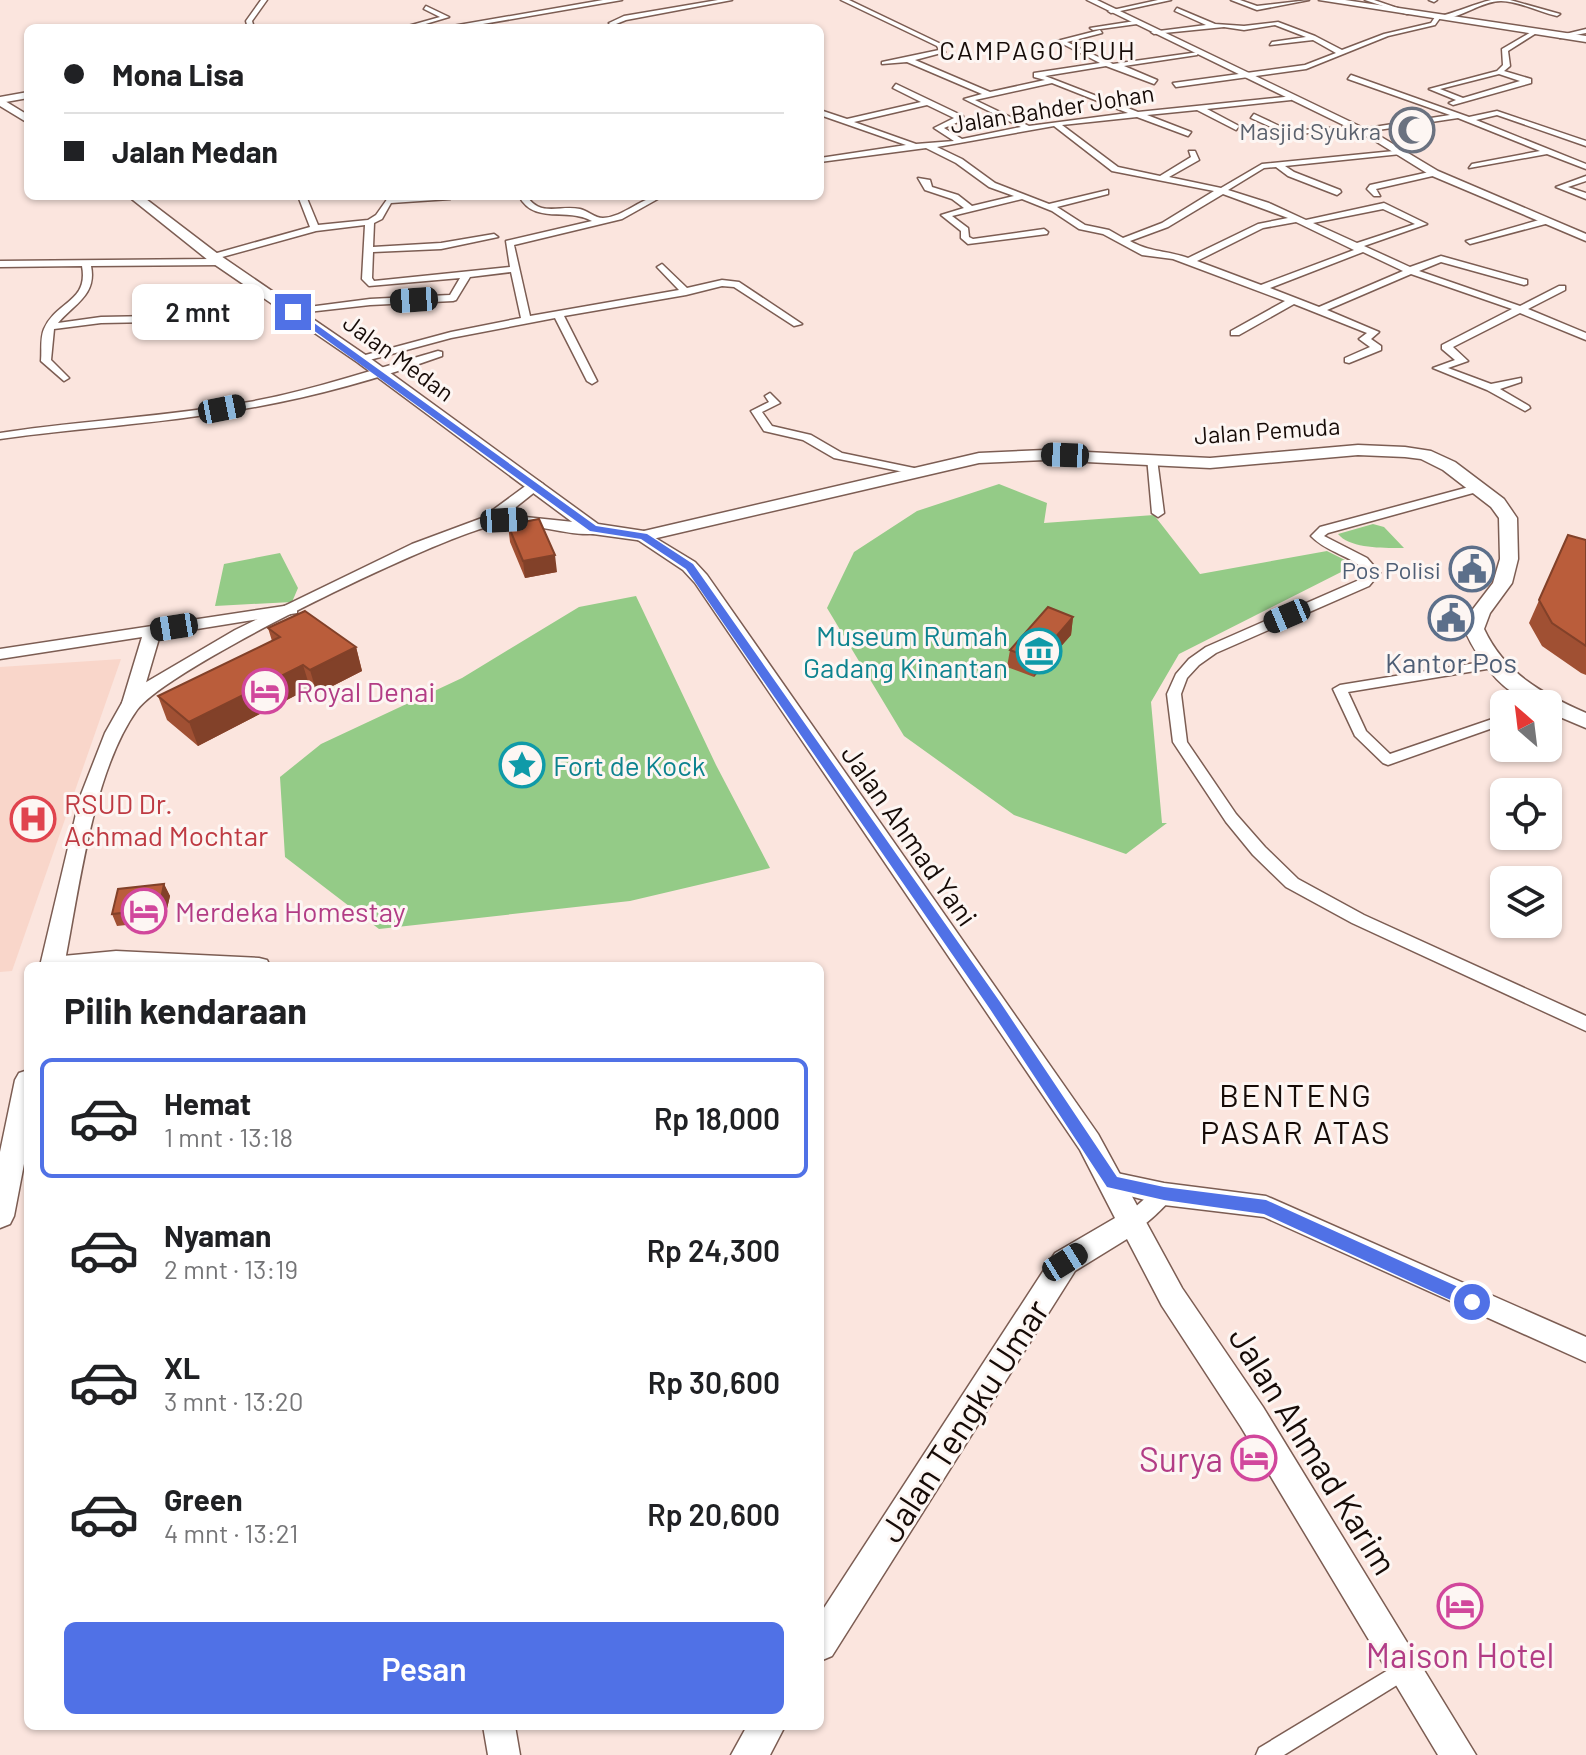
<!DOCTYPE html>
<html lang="id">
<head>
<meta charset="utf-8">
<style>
  body { margin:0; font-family:Barlow,sans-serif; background:#f2f2f2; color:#202124; height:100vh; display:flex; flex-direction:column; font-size:30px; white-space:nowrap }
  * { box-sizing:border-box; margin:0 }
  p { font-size:26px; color:#757577 }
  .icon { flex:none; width:44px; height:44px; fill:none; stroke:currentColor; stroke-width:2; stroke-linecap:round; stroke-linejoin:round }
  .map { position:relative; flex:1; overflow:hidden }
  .panel { position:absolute; left:24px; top:962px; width:800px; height:768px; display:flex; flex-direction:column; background:#fff; border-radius:12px; box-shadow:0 2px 6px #0004 }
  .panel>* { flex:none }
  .top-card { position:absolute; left:24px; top:24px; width:800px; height:176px; border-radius:12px; box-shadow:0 2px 6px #0004; display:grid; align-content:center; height:176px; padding:0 40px; background:#fff }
  .needle { width:52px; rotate:332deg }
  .tools { position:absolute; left:1490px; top:690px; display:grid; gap:16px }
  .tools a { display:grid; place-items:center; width:72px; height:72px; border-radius:12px; background:#fff; box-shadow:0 2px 6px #0004; font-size:40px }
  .end { position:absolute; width:36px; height:36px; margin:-18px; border:10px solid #5071e6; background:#fff; box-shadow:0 0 0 4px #fff }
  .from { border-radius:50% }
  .bubble { position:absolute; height:56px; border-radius:12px; background:#fff; box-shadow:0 2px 6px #0004; font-size:26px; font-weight:600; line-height:56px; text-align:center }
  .car { position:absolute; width:24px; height:48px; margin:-24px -12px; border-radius:10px; box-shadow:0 0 6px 2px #0007; background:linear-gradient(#222 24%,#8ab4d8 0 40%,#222 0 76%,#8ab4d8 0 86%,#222 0) }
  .top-card b { display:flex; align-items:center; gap:28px; height:76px; font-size:30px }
  .top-card b+b { border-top:2px solid #e0e0e0 }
  .top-card i { width:20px; height:20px; background:#202124 }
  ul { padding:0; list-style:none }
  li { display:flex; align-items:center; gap:24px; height:120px; margin:0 16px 12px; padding:0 24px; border:4px solid transparent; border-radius:12px }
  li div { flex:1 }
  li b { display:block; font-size:30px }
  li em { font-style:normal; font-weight:600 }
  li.current { border-color:#5071e6 }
  li>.icon { width:72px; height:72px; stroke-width:1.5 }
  h2 { padding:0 40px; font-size:36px; line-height:96px }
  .cta { display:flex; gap:16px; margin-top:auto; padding:16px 40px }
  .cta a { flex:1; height:92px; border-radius:12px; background:#5071e6; color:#fff; font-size:32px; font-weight:600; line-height:92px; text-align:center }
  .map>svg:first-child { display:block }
  .built { fill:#f9d6ca }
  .green { fill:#94cb87 }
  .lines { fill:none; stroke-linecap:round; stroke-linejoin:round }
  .pedestrian-casing { stroke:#7c5d53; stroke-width:3 }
  .minor-casing { stroke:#7c5d53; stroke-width:3 }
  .tertiary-casing { stroke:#7c5d53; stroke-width:3 }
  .secondary-casing { stroke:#7c5d53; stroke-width:3 }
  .primary-casing { stroke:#7c5d53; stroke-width:3 }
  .trunk-casing { stroke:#7c5d53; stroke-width:3 }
  .pedestrian { fill:#fff; fill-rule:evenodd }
  .minor { fill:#fff; fill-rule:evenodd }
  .tertiary { fill:#fff; fill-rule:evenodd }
  .secondary { fill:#fff; fill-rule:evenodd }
  .primary { fill:#fff; fill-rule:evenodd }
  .trunk { fill:#fff; fill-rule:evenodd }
  .wall { fill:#a05033 }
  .shaded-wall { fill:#824129 }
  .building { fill:#ba5d3b; stroke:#824129; stroke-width:2 }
  .route { fill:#5071e6 }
  .labels { text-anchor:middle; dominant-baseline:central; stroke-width:6; stroke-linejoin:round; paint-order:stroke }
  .far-street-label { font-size:24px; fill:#160b07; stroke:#fdf6f3 }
  .far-worship-label { font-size:24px; fill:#5b616d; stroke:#fdf6f3; text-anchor:end }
  .far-service-label { font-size:24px; fill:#4e5e75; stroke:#fdf6f3; text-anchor:end }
  .far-quarter-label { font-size:26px; letter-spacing:2px; fill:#160b07; stroke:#fdf6f3 }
  .culture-label { font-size:28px; fill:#0d838f; stroke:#fdf6f3; text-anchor:end }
  .service-label { font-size:28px; fill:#4e5e75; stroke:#fdf6f3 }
  .hotel-label { font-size:28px; fill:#b23c85; stroke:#fdf6f3; text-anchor:start }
  .health-label { font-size:28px; fill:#be3a42; stroke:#fdf6f3; text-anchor:start }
  .street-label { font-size:28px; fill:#160b07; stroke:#fdf6f3 }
  .quarter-label { font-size:32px; letter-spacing:2px; fill:#160b07; stroke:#fdf6f3 }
  .near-street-label { font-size:34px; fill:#160b07; stroke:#fdf6f3 }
  .near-hotel-label { font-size:34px; fill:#b23c85; stroke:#fdf6f3; text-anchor:end }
</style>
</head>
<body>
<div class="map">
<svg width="1586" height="1755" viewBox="0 0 1586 1755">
  <rect width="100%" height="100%" fill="#fbe5de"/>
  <!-- built -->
  <path class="built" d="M121 659 12 971 0 972V667Z"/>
  <!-- green -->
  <path class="green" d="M999 484 1047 503 1044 523 1154 515 1200 574 1327 551 1355 565 1179 654 1151 702 1162 823H1167L1126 854 1014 815 904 736 827 608 854 552 917 511Z
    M1373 524 1384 527 1404 548C1385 548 1350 549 1338 534Z
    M280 553 298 588 292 602 215 606 224 564Z
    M636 596 716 765 770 868 630 901 379 929 285 857 280 777 321 744 462 678 579 607Z"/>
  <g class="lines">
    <!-- pedestrian casing -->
    <g class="pedestrian-casing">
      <path id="pedestrian" d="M1403 1661 1410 1663 1412 1670 1410 1677 1284 1755H1256L1259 1748Z"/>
    </g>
    <!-- minor casing -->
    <g class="minor-casing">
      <path id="minor" d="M261 0H267L252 21 254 28H248L246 21Z
        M718 0H732L626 20 616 24 619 28H613L609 23 624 16Z
        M841 0H849L941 44 945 52 915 60 990 92 1045 80 1034 77V73L1100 63 1057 41 1100 30 1102 33 1067 42 1113 64 1199 52 1197 55 1124 66 1157 80 1154 84 1106 66 1045 76 1138 112 1294 96 1291 100 1207 109 1239 126 1236 130 1197 110 1147 115 1191 132 1188 136 1137 117 1062 125 1118 167 1160 176 1191 157 1189 151H1195L1199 160 1169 177 1221 188 1262 164 1404 150 1401 154 1285 166 1294 172 1340 190 1341 192 1337 195 1288 176 1276 167 1264 168 1228 190 1269 203 1306 220 1384 203 1427 224 1364 246 1410 267 1441 256 1527 280V284L1524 285 1441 262 1419 271 1520 306 1559 286H1565V290L1528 309 1586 333V340L1520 313 1453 347 1468 361 1448 368 1491 384 1521 378V382L1500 389 1529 406 1530 408 1525 411 1487 390 1433 368 1455 360 1442 349V345L1512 309 1411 274 1327 310 1379 332 1371 339 1381 346V350L1349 363 1345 362V358L1370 347 1359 339 1367 333 1294 304 1239 335H1231V331L1285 301 1173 259 1142 255 1103 234 1079 229 1052 211 1022 199 952 216 968 228 969 237 973 239 1044 229 1048 232 1047 234 968 244 961 238V231L941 215 964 208 952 199 925 190 918 178 930 180 932 187 958 195 972 206 1014 196 989 187 956 163 926 148 820 162V158L906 145 820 115V110L847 119 921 102 893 88 896 84 963 116V120L944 128 962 139 1021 127 964 99 982 94 907 62 882 64V62L939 50 937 46ZM1052 83 1128 113 1029 126 975 100ZM927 105 954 118 934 128 954 141 916 144 854 122ZM1054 126 1112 171 1214 191 1162 223 1123 238 1109 230 1085 225 1057 207 1108 194V190L1049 204 995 183 962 159 937 147ZM1223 194 1288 218 1258 224 1188 258C1166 250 1152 253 1130 241L1168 227ZM1383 209 1415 224 1357 243 1313 223ZM1296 222 1354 250 1261 285 1197 261 1263 228ZM1363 252 1403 271 1319 307 1270 288Z
        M1158 0H1171L1111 13 1108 11Z
        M1231 0H1240L1257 6 1309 0 1257 10Z
        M1365 0H1374L1412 13 1407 14Z
        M1429 0H1437L1434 2Z
        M1491 0H1510L1560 14 1557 16C1540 12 1518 1 1501 1 1480 1 1458 21 1440 18L1435 25 1388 36 1306 69 1176 87 1173 83 1305 65 1336 53 1313 40 1270 45 1272 42 1306 37 1275 25 1244 30 1224 27 1154 34 1151 32 1206 25 1175 11 1177 8 1215 24 1244 26 1278 22 1315 36 1342 50 1384 34 1431 23 1435 17C1444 17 1477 3 1491 0Z
        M426 6 449 17 412 28H401L440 17 424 9Z
        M1135 21 1137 24 1093 30 1090 28Z
        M1586 29V33L1560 38 1557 36Z
        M1533 31 1538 32 1508 51 1510 66 1504 71 1531 79V83L1453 105 1449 103 1456 100 1429 89 1497 71 1503 65 1502 49ZM1499 74 1520 81 1463 98 1440 89Z
        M1351 75 1469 117 1497 111 1586 141V146L1497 115 1476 120 1586 164V169L1547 154 1469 168 1472 164 1540 151 1458 118 1358 133 1361 129 1450 115 1348 79Z
        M1254 114 1290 131 1355 126 1359 128 1289 135 1251 118Z
        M1434 171 1437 175 1376 189 1380 196H1374L1367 189 1370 185Z
        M1586 176V181L1568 187 1586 193V199L1556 187Z
        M298 196H306L318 225 368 220 376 215 388 198 454 196 450 199 391 203 382 219 374 223 373 247 441 243 494 234 498 237 441 249 373 252 372 278 374 281 510 267 506 241 592 221C567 207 534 225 519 196H527C539 217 560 205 580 209 588 211 595 218 603 218 625 217 641 196 663 196L622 219 514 245 530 316 679 290 657 267 662 264 687 288 722 280 739 282 802 324 794 326 734 287 722 286 686 295 564 316 597 381 592 384 587 381 555 318 451 338 362 362 358 361V357L451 332 521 318 511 272 470 277 456 300 453 301 370 305 290 314 288 312 293 309 370 299 450 295 460 278 369 286 362 279 365 225 316 231 215 259 224 260 226 262 221 265 91 266C97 295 74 304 58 323L101 317 154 316 267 291 272 294 154 322 101 323 54 329 51 360 69 378 64 381 41 361C42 351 40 338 44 329 56 301 89 302 82 266L0 267V261L211 259 210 255 310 227Z
        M1546 218 1550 221 1549 223 1470 244 1466 241Z
        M438 351 442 352V356C367 383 290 403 212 414 141 425 70 429 0 439V433C83 420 167 417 249 402 314 390 375 369 438 351Z
        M770 393 780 403 762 412 772 426 811 435 842 453 914 468 920 471 914 474 834 458 803 440 764 431 751 411 769 402 765 396Z
        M1147 457 1157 459 1164 513 1158 517 1152 513Z
        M1480 484 1484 486V490L1328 533 1324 536 1367 558 1380 573 1369 586 1216 653 1199 665 1187 678 1181 694 1187 742 1236 814 1265 847 1298 879 1364 915 1586 1016V1031L1352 923 1286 887 1253 855 1226 822 1173 742 1167 694 1176 674 1189 659 1206 647 1359 580 1367 573C1352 555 1327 553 1311 536L1320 527Z
        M1494 660 1501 664 1499 667 1348 692 1366 731 1390 754 1504 715V724L1388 765 1383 763 1355 736 1333 689 1340 685Z
        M1164 1186 1171 1188 1174 1194 1171 1200C1159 1210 1142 1234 1125 1228L1122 1222 1125 1216 1157 1188Z"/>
    </g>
    <!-- tertiary casing -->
    <g class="tertiary-casing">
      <path id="tertiary" d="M603 0H622L460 28H441Z
        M1087 0H1097L1378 135 1438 171 1586 234V241L1430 175 1372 139Z
        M28 92V98L0 103V97Z
        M291 605 297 607V613L160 635 140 703 131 708 122 703 142 637 0 659V649Z
        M116 951 259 958 267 960 270 966 41 965 45 959 52 957Z
        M1112 1172 1164 1183 1266 1196 1586 1337V1362L1264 1217 1164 1205 1103 1189 1100 1182 1103 1175Z
        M483 1726H515L520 1755H488Z"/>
    </g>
    <!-- secondary casing -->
    <g class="secondary-casing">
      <path id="secondary" d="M535 479 543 484 541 487 506 515 593 524 599 525 601 529 599 533C572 539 526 518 491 526 434 539 167 668 137 710 92 773 79 891 64 966H40L80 797 105 733 123 701 143 684 235 630 412 544 482 518Z
        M644 531 695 562 707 575 1098 1134 1182 1288 1263 1407 1476 1755H1438L1241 1427 1162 1306 1127 1239 1075 1271 832 1656 820 1661V1614L1055 1253 1115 1218 1080 1150 695 583 683 570 638 540 636 536Z
        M28 1070V1143L14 1216 10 1224 0 1228V1152L15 1080 19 1073Z
        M747 1726H785L770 1755H731Z"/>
    </g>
    <!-- primary casing -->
    <g class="primary-casing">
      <path id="primary" d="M0 98 28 115V123L0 106Z
        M128 196H142L218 254 367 356 598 524 644 531 979 453 1045 450 1210 458 1358 445 1405 447 1431 451 1455 462 1504 499 1517 518 1518 559 1512 583 1490 613 1484 629C1505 674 1543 694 1586 713V728L1548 712V704C1508 704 1479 662 1464 629L1470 613 1493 583 1500 559 1499 518 1491 507 1443 470 1421 459 1405 457 1358 455 1210 468 1045 460 979 463 644 541 593 534 587 533 357 362 208 260Z"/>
    </g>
    <!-- trunk casing -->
    <g class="trunk-casing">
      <path id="trunk" d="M1319 0H1345L1586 36V42Z"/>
    </g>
    <!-- pedestrian -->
    <use href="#pedestrian" class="pedestrian"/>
    <!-- minor -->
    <use href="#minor" class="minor"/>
    <!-- tertiary -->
    <use href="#tertiary" class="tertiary"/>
    <!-- secondary -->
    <use href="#secondary" class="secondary"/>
    <!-- primary -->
    <use href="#primary" class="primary"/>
    <!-- trunk -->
    <use href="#trunk" class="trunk"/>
  </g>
  <!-- wall -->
  <path class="wall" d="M508 525 557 572 525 578 510 542Z
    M1568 535 1586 540V675L1581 673 1542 646 1529 623Z
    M1073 617 1071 635 1034 677 1007 667 1010 650Z
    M268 628 356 647 362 671 317 694 310 688 198 746 167 720 158 696 272 641Z
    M164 884 170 896 164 921 117 926 112 914Z"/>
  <!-- shaded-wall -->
  <path class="shaded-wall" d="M555 555 557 572 525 578 523 561Z
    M1073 617 1071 635 1034 677 1036 660Z
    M356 647 362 671 317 694 310 670Z
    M303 665 310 688 198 746 189 722Z
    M164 884 170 896 164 921 159 909Z"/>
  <!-- building -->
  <path class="building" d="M539 519 555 555 523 561 508 525Z
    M1568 535 1586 540V646L1552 623 1539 600Z
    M1048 607 1073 617 1036 660 1010 650Z
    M305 611 356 647 310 670 303 665 189 722 158 696 280 637 268 628Z
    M164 884 159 909 112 914 118 889Z"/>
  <!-- route -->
  <path class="route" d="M291 310H296L596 526 647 534 693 564 1000 1002 1117 1177 1164 1187 1266 1200 1478 1296 1481 1302 1478 1307H1466L1264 1214 1164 1200 1107 1187 990 1009 686 569 641 539 590 531 291 314Z"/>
  <!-- icons -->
  <defs>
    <g id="mosque-ring" transform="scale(2.3)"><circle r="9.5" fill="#fdf6f3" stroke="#6b7280" stroke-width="1.5"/><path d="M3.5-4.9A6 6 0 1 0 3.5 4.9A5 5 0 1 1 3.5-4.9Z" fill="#6b7280"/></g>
    <g id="civic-ring" transform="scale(2.3)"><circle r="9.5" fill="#fdf6f3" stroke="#5c6f8a" stroke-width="1.5"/><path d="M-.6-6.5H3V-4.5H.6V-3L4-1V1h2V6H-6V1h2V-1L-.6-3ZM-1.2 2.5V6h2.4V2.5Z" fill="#5c6f8a"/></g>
    <g id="museum-ring" transform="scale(2.3)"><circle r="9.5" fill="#fdf6f3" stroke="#0f9aa8" stroke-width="1.5"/><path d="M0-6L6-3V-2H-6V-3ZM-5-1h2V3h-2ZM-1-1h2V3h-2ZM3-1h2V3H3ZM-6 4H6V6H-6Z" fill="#0f9aa8"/></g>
    <g id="hotel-ring" transform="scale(2.3)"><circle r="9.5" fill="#fdf6f3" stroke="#d1479c" stroke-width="1.5"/><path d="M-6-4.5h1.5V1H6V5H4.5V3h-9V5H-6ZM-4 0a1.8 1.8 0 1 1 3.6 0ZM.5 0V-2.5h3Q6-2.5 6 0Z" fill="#d1479c"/></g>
    <g id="sight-ring" transform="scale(2.3)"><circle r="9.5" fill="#fdf6f3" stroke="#0f9aa8" stroke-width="1.5"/><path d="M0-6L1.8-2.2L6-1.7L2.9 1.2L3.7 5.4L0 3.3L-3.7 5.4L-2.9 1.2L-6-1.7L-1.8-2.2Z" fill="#0f9aa8"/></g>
    <g id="hospital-ring" transform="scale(2.3)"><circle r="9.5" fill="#fdf6f3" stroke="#e0444e" stroke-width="1.5"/><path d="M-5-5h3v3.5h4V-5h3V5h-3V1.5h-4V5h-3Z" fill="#e0444e"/></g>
  </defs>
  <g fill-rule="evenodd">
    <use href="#mosque-ring" x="1412" y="130"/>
    <use href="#civic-ring" x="1472" y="569"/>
    <use href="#civic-ring" x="1451" y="618"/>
    <use href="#museum-ring" x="1039" y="651"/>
    <use href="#hotel-ring" x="265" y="691"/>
    <use href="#sight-ring" x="522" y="765"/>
    <use href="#hospital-ring" x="33" y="819"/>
    <use href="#hotel-ring" x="144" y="911"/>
    <use href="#hotel-ring" x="1254" y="1458"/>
    <use href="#hotel-ring" x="1460" y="1606"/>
  </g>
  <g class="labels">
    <!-- far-street labels -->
    <g class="far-street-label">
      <text transform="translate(1052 108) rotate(-9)">Jalan Bahder Johan</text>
      <text transform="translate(399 357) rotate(36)">Jalan Medan</text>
      <text transform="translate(1267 430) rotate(-4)">Jalan Pemuda</text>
    </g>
    <!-- far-worship labels -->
    <g class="far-worship-label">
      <text x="1381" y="130">Masjid Syukra</text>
    </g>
    <!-- far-service labels -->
    <g class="far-service-label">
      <text x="1441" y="569">Pos Polisi</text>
    </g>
    <!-- far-quarter labels -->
    <g class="far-quarter-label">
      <text x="1038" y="49">CAMPAGO IPUH</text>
    </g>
    <!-- culture labels -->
    <g class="culture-label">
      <text x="1008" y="635">Museum Rumah<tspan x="1008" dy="32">Gadang Kinantan</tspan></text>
      <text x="553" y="765" text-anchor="start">Fort de Kock</text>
    </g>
    <!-- service labels -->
    <g class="service-label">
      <text x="1451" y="662">Kantor Pos</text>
    </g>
    <!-- hotel labels -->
    <g class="hotel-label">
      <text x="296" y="691">Royal Denai</text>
      <text x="175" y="911">Merdeka Homestay</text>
    </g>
    <!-- health labels -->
    <g class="health-label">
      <text x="64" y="803">RSUD Dr.<tspan x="64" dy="32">Achmad Mochtar</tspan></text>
    </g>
    <!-- street labels -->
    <g class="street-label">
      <text transform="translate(910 835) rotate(55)">Jalan Ahmad Yani</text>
    </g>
    <!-- quarter labels -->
    <g class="quarter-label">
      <text x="1296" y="1094">BENTENG<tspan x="1296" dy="37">PASAR ATAS</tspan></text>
    </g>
    <!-- near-street labels -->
    <g class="near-street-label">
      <text transform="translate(963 1420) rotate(-57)">Jalan Tengku Umar</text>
      <text transform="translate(1314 1450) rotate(58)">Jalan Ahmad Karim</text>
    </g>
    <!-- near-hotel labels -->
    <g class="near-hotel-label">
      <text x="1223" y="1458">Surya</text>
      <text x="1460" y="1654" text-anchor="middle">Maison Hotel</text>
    </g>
  </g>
</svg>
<div class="tools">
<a><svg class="needle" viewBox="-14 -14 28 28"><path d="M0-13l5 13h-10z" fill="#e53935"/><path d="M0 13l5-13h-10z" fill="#757577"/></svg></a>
<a><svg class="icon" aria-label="locate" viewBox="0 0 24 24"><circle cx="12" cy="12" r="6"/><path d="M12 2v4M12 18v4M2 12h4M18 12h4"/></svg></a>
<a><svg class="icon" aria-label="layers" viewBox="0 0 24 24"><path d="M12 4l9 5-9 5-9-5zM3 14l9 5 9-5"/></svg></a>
</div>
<i class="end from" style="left:1472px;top:1302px"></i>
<i class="end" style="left:293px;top:312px"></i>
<div class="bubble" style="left:132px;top:284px;width:132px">2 mnt</div>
<i class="car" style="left:414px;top:300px;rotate:266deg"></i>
<i class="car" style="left:222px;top:409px;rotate:79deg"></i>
<i class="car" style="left:1065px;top:455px;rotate:272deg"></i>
<i class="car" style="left:504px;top:520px;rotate:87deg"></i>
<i class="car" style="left:1287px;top:616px;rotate:247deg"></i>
<i class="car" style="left:174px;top:627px;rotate:261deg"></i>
<i class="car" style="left:1065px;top:1262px;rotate:58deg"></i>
<div class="top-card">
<b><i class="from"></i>Mona Lisa</b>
<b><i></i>Jalan Medan</b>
</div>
<section class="panel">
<h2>Pilih kendaraan</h2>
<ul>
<li class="current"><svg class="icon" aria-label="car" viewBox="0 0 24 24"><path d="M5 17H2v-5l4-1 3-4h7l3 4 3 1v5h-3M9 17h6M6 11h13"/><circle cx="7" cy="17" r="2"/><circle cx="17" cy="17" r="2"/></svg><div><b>Hemat</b><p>1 mnt · 13:18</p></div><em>Rp 18,000</em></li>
<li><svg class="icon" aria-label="car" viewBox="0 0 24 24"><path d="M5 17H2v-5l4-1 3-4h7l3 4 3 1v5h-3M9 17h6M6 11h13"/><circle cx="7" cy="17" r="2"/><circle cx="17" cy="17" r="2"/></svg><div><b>Nyaman</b><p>2 mnt · 13:19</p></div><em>Rp 24,300</em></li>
<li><svg class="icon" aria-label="car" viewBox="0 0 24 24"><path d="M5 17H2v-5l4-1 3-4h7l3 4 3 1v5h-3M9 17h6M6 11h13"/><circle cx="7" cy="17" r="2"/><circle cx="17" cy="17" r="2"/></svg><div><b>XL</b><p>3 mnt · 13:20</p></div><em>Rp 30,600</em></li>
<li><svg class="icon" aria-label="car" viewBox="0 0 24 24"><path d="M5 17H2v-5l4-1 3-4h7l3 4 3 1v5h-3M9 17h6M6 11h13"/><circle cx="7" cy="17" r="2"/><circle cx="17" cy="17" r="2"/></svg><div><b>Green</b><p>4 mnt · 13:21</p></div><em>Rp 20,600</em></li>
</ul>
<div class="cta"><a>Pesan</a></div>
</section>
</div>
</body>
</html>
